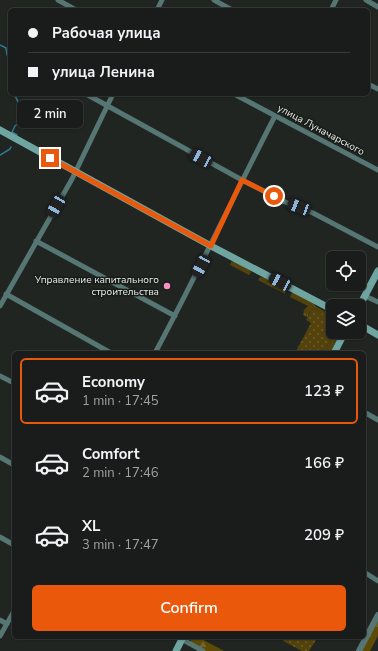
<!DOCTYPE html>
<html lang="en">
<head>
<meta charset="utf-8">
<style>
  body { margin:0; font-family:"Nunito Sans",sans-serif; background:#222523; color:#f1f3f6; height:100vh; display:flex; flex-direction:column; font-size:15px; white-space:nowrap }
  * { box-sizing:border-box; margin:0 }
  p { font-size:13px; color:#9fa1a2 }
  .icon { flex:none; width:22px; height:22px; fill:none; stroke:currentColor; stroke-width:2; stroke-linecap:round; stroke-linejoin:round }
  .map { position:relative; flex:1; overflow:hidden }
  .details { position:absolute; left:12px; top:351px; width:354px; height:288px; display:flex; flex-direction:column; background:#191c1a; border-radius:6px; box-shadow:0 1px 3px #0004,0 0 0 1px #373a39 }
  .details>* { flex:none }
  .top-card { position:absolute; left:8px; top:8px; width:362px; height:88px; border-radius:6px; box-shadow:0 1px 3px #0004,0 0 0 1px #373a39; display:grid; align-content:center; height:88px; padding:0 20px; background:#191c1a }
  .fabs { position:absolute; left:326px; top:251px; display:grid; gap:8px }
  .fabs a { display:grid; place-items:center; width:40px; height:40px; border-radius:6px; background:#191c1a; box-shadow:0 1px 3px #0004,0 0 0 1px #373a39; font-size:20px }
  .end { position:absolute; width:18px; height:18px; margin:-9px; border:5px solid #ea580c; background:#fff; box-shadow:0 0 0 2px #fff }
  .from { border-radius:50% }
  .bubble { position:absolute; height:28px; border-radius:6px; background:#191c1a; box-shadow:0 1px 3px #0004,0 0 0 1px #373a39; font-size:13px; font-weight:600; line-height:28px; text-align:center }
  .car { position:absolute; width:12px; height:24px; margin:-12px -6px; border-radius:5px; box-shadow:0 0 3px 1px #0007; background:linear-gradient(#222 24%,#8ab4d8 0 40%,#222 0 76%,#8ab4d8 0 86%,#222 0) }
  .top-card b { display:flex; align-items:center; gap:14px; height:38px; font-size:15px }
  .top-card b+b { border-top:1px solid #373a39 }
  .top-card i { width:10px; height:10px; background:#f1f3f6 }
  ul { padding:7px 0 0; list-style:none }
  li { display:flex; align-items:center; gap:12px; height:66px; margin:0 8px 6px; padding:0 12px; border:2px solid transparent; border-radius:6px }
  li div { flex:1 }
  li b { display:block; font-size:15px }
  li em { font-style:normal; font-weight:600 }
  li.active { border-color:#ea580c }
  li>.icon { width:36px; height:36px; stroke-width:1.5 }
  .action { display:flex; gap:8px; margin-top:auto; padding:8px 20px }
  .action a { flex:1; height:46px; border-radius:6px; background:#ea580c; color:#fff; font-size:16px; font-weight:600; line-height:46px; text-align:center }
  .map>svg:first-child { display:block }
  .grass { fill:url(#grass-tufts) }
  .forest { fill:url(#forest-firs) }
  .park { fill:url(#park-dots) }
  .lines { fill:none; stroke-linecap:round; stroke-linejoin:round }
  .stream { stroke:#2c7991; stroke-width:1.5 }
  .minor { stroke:#557673; stroke-width:5 }
  .tertiary { stroke:#557673; stroke-width:6 }
  .secondary { stroke:#6fa5a1; stroke-width:7 }
  .route { stroke:#ea580c; stroke-width:5 }
  .poi-dot { fill:#fc8fc1; stroke:#171c19; stroke-width:1.5 }
  .labels { text-anchor:middle; dominant-baseline:central; stroke-width:3; stroke-linejoin:round; paint-order:stroke }
  .street-label { font-size:10px; fill:#e8ebe9; stroke:#171c19 }
  .poi-label { font-size:10px; fill:#e8ebe9; stroke:#171c19; text-anchor:end }
</style>
</head>
<body>
<div class="map">
<svg width="378" height="651" viewBox="0 0 378 651">
  <defs>
    <pattern id="grass-tufts" width="24" height="20" patternUnits="userSpaceOnUse"><rect width="24" height="20" fill="#53420c"/><path d="M3 7l-1-3M5 7V3M7 7l1-3M15 17l-1-3M17 17v-4M19 17l1-3" fill="none" stroke="#6c5d2f"/></pattern>
    <pattern id="forest-firs" width="22" height="20" patternUnits="userSpaceOnUse"><rect width="22" height="20" fill="#5d4a05"/><path d="M5 1l3.5 6h-7zM16 11l3.5 6h-7z" fill="#746429"/></pattern>
    <pattern id="park-dots" width="8" height="8" patternUnits="userSpaceOnUse"><rect width="8" height="8" fill="#53420c"/><path d="M2 2h.1M6 6h.1" fill="none" stroke="#6c5d2f" stroke-width="1.8" stroke-linecap="round"/></pattern>
  </defs>
  <rect width="100%" height="100%" fill="#212522"/>
  <!-- grass -->
  <path class="grass" d="M234 261 246 267 251 272 249 275 230 265 231 262Z
    M260 277 268 279 287 289 285 294 258 280Z
    M294 292 313 302 315 306 333 316V320L312 308 307 317 303 315 304 310 308 306 290 297 292 293Z
    M335 332H341L330 353H323Z"/>
  <!-- forest -->
  <path class="forest" d="M378 615V636L370 651H359Z
    M193 637H198L224 651H203L189 644Z"/>
  <!-- park -->
  <path class="park" d="M312 308 333 320V332H335L323 353H295L311 323 306 320Z
    M285 637H318L309 651H302L283 641Z"/>
  <g class="lines">
    <!-- stream -->
    <path class="stream" d="M0 45 6 48 7 55 10 57
      M14 94C20 104 22 111 20 122L15 126 12 132 17 135
      M0 155 10 149 11 147"/>
    <!-- minor -->
    <path class="minor" d="M58 0 76 10
      M214 0 232 10
      M366 0 378 7
      M157 10 162 0
      M331 10 336 0
      M368 84 378 89
      M86 94 242 180 285 202 313 213 378 247
      M234 94 378 170
      M36 241 175 316
      M6 294 111 353
      M365 296 378 302
      M0 306 72 179 113 94
      M155 353C197 275 234 195 275 116
      M0 376 14 383
      M364 412 378 420
      M0 457 14 465
      M0 537 14 545
      M364 572 378 581
      M0 620 7 624
      M0 636 14 611
      M178 637 203 651"/>
    <!-- tertiary -->
    <path class="tertiary" d="M359 651 378 615"/>
    <!-- secondary -->
    <path class="secondary" d="M0 130 211 246 333 310
      M359 307 378 271
      M359 324 378 335
      M334 353 345 332
      M176 651 183 637"/>
  </g>
  <g class="lines">
    <!-- route -->
    <path class="route" d="M50 158 211 246 242 180 274 196"/>
  </g>
  <!-- markers -->
  <circle class="poi-dot" cx="167" cy="286" r="4"/>
  <g class="labels">
    <!-- street labels -->
    <g class="street-label">
      <text transform="translate(321 130) rotate(28)">улица Луначарского</text>
    </g>
    <!-- poi labels -->
    <g class="poi-label">
      <text x="159" y="280">Управление капитального<tspan x="159" dy="12">строительства</tspan></text>
    </g>
  </g>
</svg>
<div class="fabs">
<a><svg class="icon" aria-label="locate" viewBox="0 0 24 24"><circle cx="12" cy="12" r="6"/><path d="M12 2v4M12 18v4M2 12h4M18 12h4"/></svg></a>
<a><svg class="icon" aria-label="layers" viewBox="0 0 24 24"><path d="M12 4l9 5-9 5-9-5zM3 14l9 5 9-5"/></svg></a>
</div>
<i class="end from" style="left:274px;top:196px"></i>
<i class="end" style="left:50px;top:158px"></i>
<div class="bubble" style="left:17px;top:100px;width:66px">2 min</div>
<i class="car" style="left:201px;top:158px;rotate:299deg"></i>
<i class="car" style="left:56px;top:206px;rotate:210deg"></i>
<i class="car" style="left:299px;top:207px;rotate:291deg"></i>
<i class="car" style="left:201px;top:266px;rotate:208deg"></i>
<i class="car" style="left:280px;top:282px;rotate:298deg"></i>
<div class="top-card">
<b><i class="from"></i>Рабочая улица</b>
<b><i></i>улица Ленина</b>
</div>
<section class="details">
<ul>
<li class="active"><svg class="icon" aria-label="car" viewBox="0 0 24 24"><path d="M5 17H2v-5l4-1 3-4h7l3 4 3 1v5h-3M9 17h6M6 11h13"/><circle cx="7" cy="17" r="2"/><circle cx="17" cy="17" r="2"/></svg><div><b>Economy</b><p>1 min · 17:45</p></div><em>123 ₽</em></li>
<li><svg class="icon" aria-label="car" viewBox="0 0 24 24"><path d="M5 17H2v-5l4-1 3-4h7l3 4 3 1v5h-3M9 17h6M6 11h13"/><circle cx="7" cy="17" r="2"/><circle cx="17" cy="17" r="2"/></svg><div><b>Comfort</b><p>2 min · 17:46</p></div><em>166 ₽</em></li>
<li><svg class="icon" aria-label="car" viewBox="0 0 24 24"><path d="M5 17H2v-5l4-1 3-4h7l3 4 3 1v5h-3M9 17h6M6 11h13"/><circle cx="7" cy="17" r="2"/><circle cx="17" cy="17" r="2"/></svg><div><b>XL</b><p>3 min · 17:47</p></div><em>209 ₽</em></li>
</ul>
<div class="action"><a>Confirm</a></div>
</section>
</div>
</body>
</html>
